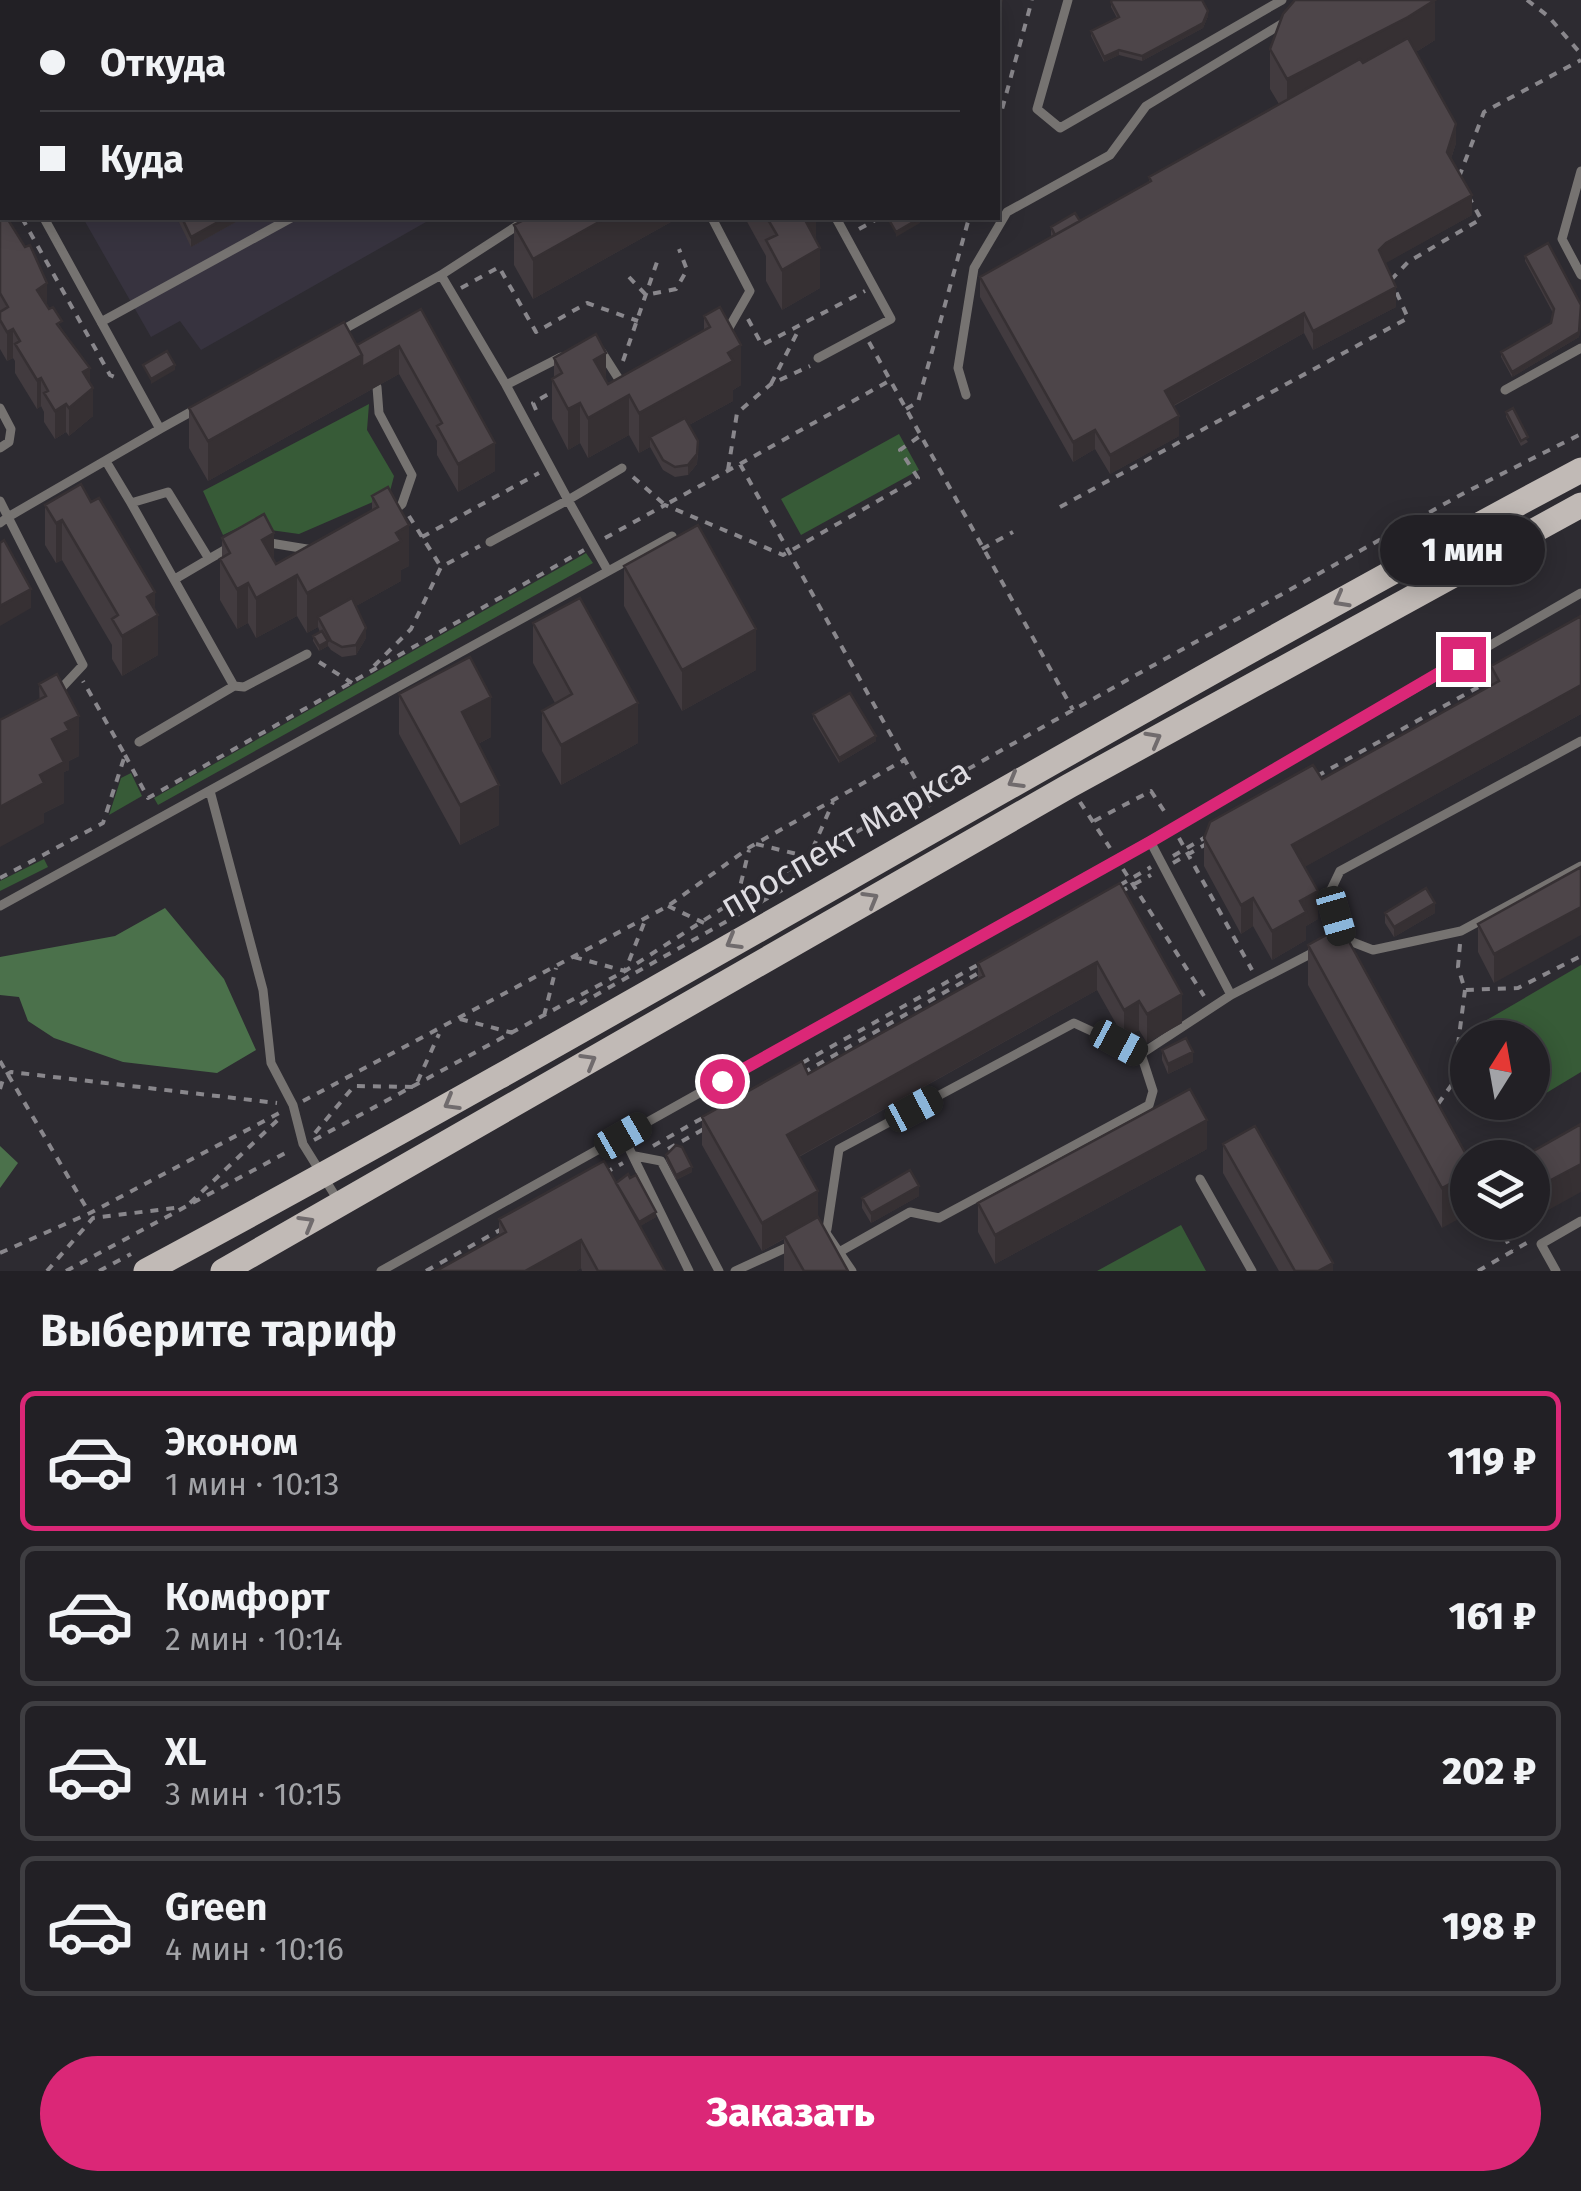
<!DOCTYPE html>
<html lang="ru">
<head>
<meta charset="utf-8">
<style>
  body { margin:0; font-family:"Fira Sans",sans-serif; background:#2a282d; color:#f1f3f6; height:100vh; display:flex; flex-direction:column; font-size:38px; white-space:nowrap }
  * { box-sizing:border-box; margin:0 }
  p { font-size:32px; color:#a2a3a7 }
  .icon { flex:none; width:55px; height:55px; fill:none; stroke:currentColor; stroke-width:2; stroke-linecap:round; stroke-linejoin:round }
  .map { position:relative; height:1271px; overflow:hidden }
  .sheet { display:flex; flex-direction:column; background:#222025; flex:1 }
  .sheet>* { flex:none }
  .top-card { position:absolute; left:0px; top:0px; width:1000px; height:220px; box-shadow:0 5px 25px #0003,0 0 0 2px #3f3e42; display:grid; align-content:center; height:220px; padding:0 40px; background:#222025 }
  .needle { width:65px; rotate:11deg }
  .buttons { position:absolute; left:1450px; top:1020px; display:grid; gap:20px }
  .buttons a { display:grid; place-items:center; width:100px; height:100px; border-radius:50%; background:#222025; box-shadow:0 5px 25px #0003,0 0 0 2px #3f3e42; font-size:50px }
  .end { position:absolute; width:45px; height:45px; margin:-22px; border:12px solid #db2777; background:#fff; box-shadow:0 0 0 5px #fff }
  .from { border-radius:50% }
  .bubble { position:absolute; height:70px; border-radius:35px; background:#222025; box-shadow:0 5px 25px #0003,0 0 0 2px #3f3e42; font-size:32px; font-weight:800; line-height:70px; text-align:center }
  .car { position:absolute; width:30px; height:60px; margin:-30px -15px; border-radius:12px; box-shadow:0 0 8px 2px #0007; background:linear-gradient(#222 24%,#8ab4d8 0 40%,#222 0 76%,#8ab4d8 0 86%,#222 0) }
  .top-card b { display:flex; align-items:center; gap:35px; height:95px; font-size:38px }
  .top-card b+b { border-top:2px solid #3f3e42 }
  .top-card i { width:25px; height:25px; background:#f1f3f6 }
  ul { padding:0; list-style:none }
  li { display:flex; align-items:center; gap:30px; height:140px; margin:0 20px 15px; padding:0 20px; border:5px solid #3f3e42; border-radius:15px }
  li div { flex:1 }
  li b { display:block; font-size:38px }
  li em { font-style:normal; font-weight:800 }
  li.active { border-color:#db2777 }
  li>.icon { width:90px; height:90px; stroke-width:1.5 }
  h2 { padding:0 40px; font-size:45px; line-height:120px }
  .cta { display:flex; gap:20px; margin-top:auto; padding:20px 40px }
  .cta a { flex:1; height:115px; border-radius:60px; background:#db2777; color:#fff; font-size:40px; font-weight:800; line-height:115px; text-align:center }
  .map>svg:first-child { display:block }
  .built { fill:#37333f }
  .green { fill:#375b37 }
  .forest { fill:#4b714b }
  .lines { fill:none; stroke-linecap:round; stroke-linejoin:round }
  .path { stroke:#89878c; stroke-width:4; stroke-dasharray:8 8; stroke-linecap:butt }
  .service { stroke:#767371; stroke-width:9 }
  .minor { stroke:#767371; stroke-width:18 }
  .primary { stroke:#c1bab6; stroke-width:25 }
  .wall { fill:#423b3f }
  .shaded-wall { fill:#363033 }
  .building { fill:#4d4549; stroke:#363033; stroke-width:2.5 }
  .oneway { stroke:#706b6d }
  .route { stroke:#db2777; stroke-width:12 }
  .labels { text-anchor:middle; dominant-baseline:central; stroke-width:8; stroke-linejoin:round; paint-order:stroke }
  .street-label { font-size:35px; fill:#dedce1; stroke:#2d2b31 }
</style>
</head>
<body>
<div class="map">
<svg width="1581" height="1271" viewBox="0 0 1581 1271">
  <rect width="100%" height="100%" fill="#2d2b31"/>
  <!-- built -->
  <path class="built" d="M83 218H433L201 350 180 321 151 337Z"/>
  <!-- green -->
  <path class="green" d="M369 404 367 430 394 476 389 495 299 534 242 526 223 535 203 491Z
    M899 434 919 470 801 535 781 499Z
    M586 553 593 563 158 805 154 798Z
    M131 773 142 796 109 815 121 778Z
    M44 859 48 867 0 891V881Z
    M1581 965V1072L1533 1101 1532 1038 1489 1037 1480 1024Z
    M1181 1225 1206 1271H1097Z"/>
  <!-- forest -->
  <path class="forest" d="M449 0H625L448 2Z
    M165 908 224 979 256 1050 217 1073 123 1062 54 1038 28 1021 19 997 0 995V957L115 936Z
    M0 1146 18 1163 0 1188Z"/>
  <g class="lines">
    <!-- path -->
    <path class="path" d="M20 0 22 2
      M78 0 80 2
      M431 0 433 2
      M672 0 674 2
      M1527 0 1548 16 1581 54
      M108 2 112 0
      M860 2 861 0
      M0 62 2 60
      M998 124 1032 0
      M1459 177 1484 112 1581 60
      M0 179 2 184
      M22 218 110 375 117 378
      M859 229 879 218
      M629 277 646 295 676 289 687 270 679 249
      M1391 280 1408 262 1481 219 1470 199
      M461 288 499 267 536 332 587 303 638 321
      M748 319 762 345 865 291
      M869 342 1073 710
      M623 361 657 262
      M771 384 797 333 795 328
      M906 409 918 402 969 218
      M536 410 533 403 552 392
      M740 464 889 381
      M728 470 737 413 771 384 810 366
      M633 477 665 505 740 464 931 807
      M1060 507 1408 318 1395 289
      M409 516 441 567
      M422 537 539 473
      M605 538 665 505 783 555 918 478 900 450 920 436
      M982 549 1013 532
      M319 662 352 683
      M374 666 411 629 441 567 480 546
      M125 755 148 798 584 550
      M1317 776 1493 679
      M1080 802 1110 848
      M1094 821 1151 791 1168 817
      M1179 838 1252 970
      M756 844 809 857 833 802
      M1173 856 1204 838
      M1173 863 1208 843
      M1123 869 1204 996
      M0 878 103 823 125 755 83 681
      M1120 885 1151 867
      M1120 892 1151 875
      M737 899 749 850
      M668 906 704 923
      M1460 944 1458 967 1465 990 1518 988 1581 956
      M574 957 625 971 646 918
      M580 1004 798 881
      M544 1016 556 968
      M460 1019 513 1033
      M0 1061 90 1214
      M802 1063 981 963
      M803 1073 982 971
      M0 1089 4 1076 11 1072 277 1103
      M303 1101 668 906 750 847 906 759
      M1438 1104 1453 1083 1465 990
      M315 1133 354 1086 415 1087 439 1034
      M314 1140 625 971 737 899 1073 710 1466 492 1581 434
      M653 1146 706 1116
      M668 1149 704 1129
      M605 1173 623 1163
      M190 1203 281 1117
      M1497 1222 1512 1251
      M0 1253 90 1213 281 1112
      M47 1271 93 1218 182 1207
      M66 1271 291 1150
      M99 1271 131 1254
      M426 1271 500 1230
      M1478 1271 1530 1241"/>
    <!-- service -->
    <path class="service" d="M57 0 58 2
      M319 0 320 2
      M717 0 718 2
      M839 0 842 2
      M1068 0 1037 109 1060 128 1282 0
      M291 2 295 0
      M928 2 932 0
      M0 139 2 143
      M1581 171 1562 239 1581 275
      M44 218 160 429 196 409
      M712 218 750 291 726 333
      M441 275 506 385
      M101 322 291 218
      M337 333 441 275 529 218
      M601 351 622 384
      M561 357 506 385 568 500 622 468
      M818 358 891 319 836 218
      M377 387 379 413 412 475 402 504 390 514
      M1505 390 1581 348
      M966 395 958 368 974 268 1007 212 1110 155 1146 106 1288 20
      M0 408 11 429 9 442 0 448
      M107 463 131 503 168 492 209 559 230 547
      M0 501 8 517 160 429
      M131 503 234 686 244 687 307 654
      M0 523 8 517 83 665 55 695
      M264 542 313 550
      M490 542 568 500 608 571
      M175 579 209 559
      M139 742 234 686
      M210 791 263 990 271 1063 293 1105 303 1144 339 1202
      M0 906 672 536
      M1342 938 1373 950 1461 931 1581 866
      M1340 939 1329 894 1340 871 1581 741
      M1231 995 1318 950
      M623 1136 689 1271
      M635 1156 661 1161 719 1271
      M1200 1179 1252 1271
      M827 1229 839 1149 1074 1023 1141 1054 1231 995 1150 841
      M824 1230 852 1271
      M841 1251 910 1212 939 1218 1149 1105 1153 1091 1141 1054
      M381 1271 1150 841 1581 593
      M735 1271 792 1245
      M1556 1271 1541 1244 1581 1221"/>
    <!-- minor -->
    <path class="minor" d="M149 2 153 0
      M0 87 2 85"/>
    <!-- primary -->
    <path class="primary" d="M146 1271C629 1012 1097 728 1581 470
      M223 1271 1069 786 1581 505"/>
  </g>
  <!-- wall -->
  <path class="wall" d="M765 0H824V2H765Z
    M1111 2 1208 16 1203 28 1142 61 1119 55 1104 62 1091 36V31L1117 18 1111 7Z
    M1435 40 1416 52 1456 143 1451 159 1472 215 1385 263 1396 307 1313 350 1304 333 1174 406 1179 436 1110 474 1095 449 1073 462 980 297V277L1051 237V227L1080 221 1149 183V177L1279 104 1270 89V49Z
    M0 200 11 218V224L47 307 62 329 90 383 93 416 69 436 66 432 55 439 44 422V412L41 406 37 409 15 373V361L13 358 7 361 0 349Z
    M177 218H243L191 247Z
    M678 218 533 299 514 265V225Z
    M745 218H816V241L820 288 782 310 766 281V256Z
    M1525 256 1581 305V324L1579 337 1512 377 1501 357V352L1551 323 1553 313 1525 261Z
    M421 309 495 471 458 492 437 455V441L399 374 208 481 189 448V408L357 345Z
    M704 316 741 385 733 390V401L689 425 698 451 697 464 688 475 675 477 663 470 650 447 639 453 629 435 588 458 580 443 568 450 552 419V379L554 378V358L606 380 608 384 704 330Z
    M1506 412 1528 442 1521 446 1506 417Z
    M81 484 155 610 158 655 122 676 112 659V645L62 560 56 563 45 545V505Z
    M372 496 409 566 401 570V581L356 606 366 638 356 655 342 657 331 650 328 646 319 651 313 641V636L320 632 318 627 307 633 297 616 256 638 248 623 237 629 220 600V559L222 558V538L274 560 276 564 372 510Z
    M624 566 756 670 682 711 624 606Z
    M533 623 638 743 561 785 542 751V711L555 703 533 663Z
    M1491 666 1581 714 1304 867 1318 919 1306 926V940L1272 960 1253 926 1241 934 1204 866V838L1322 779 1491 686Z
    M39 684 79 756 69 761V770L64 772V803L44 813V823Z
    M399 694 491 737 478 744 499 825 460 845 399 734Z
    M813 714 876 741 839 763 813 719Z
    M1581 867 1494 983 1478 952V924Z
    M1120 883 1182 1023 1147 1043 1139 1030 1124 1038 1097 990 799 1157 818 1218 848 1271H784V1239L762 1251 702 1145V1117L808 1074 978 979V963Z
    M1385 913H1435L1394 937 1385 923Z
    M1308 945 1468 1158 1442 1228 1308 985Z
    M1162 1050 1193 1062 1168 1074 1162 1060Z
    M1223 1144 1333 1271H1279L1223 1173Z
    M1207 1149 995 1264 978 1232V1203Z
    M666 1155 692 1172 676 1180 666 1160Z
    M616 1183 656 1217 640 1226 665 1271H582L581 1268 576 1271H436L499 1236V1219Z
    M919 1196 871 1223 862 1208V1198Z"/>
  <!-- shaded-wall -->
  <path class="shaded-wall" d="M809 0H824V2H804Z
    M994 0H1003L998 18V2H994Z
    M1435 0V40L1408 57 1287 119V79Z
    M1208 11V16L1203 28 1142 61V56Z
    M1119 50V55L1104 62V57Z
    M1456 124V143L1447 171V152Z
    M1472 195V215L1386 263 1379 250 1386 243Z
    M225 218H243L191 247V237Z
    M606 218H678L533 299V259Z
    M804 218H816V251L820 248V288L782 310V270Z
    M920 218V223L896 237V232Z
    M47 283V312L37 290Z
    M1396 287V307L1313 350V331Z
    M1304 313V333L1165 410V391Z
    M1581 319 1579 337 1512 377V372Z
    M13 329V358L7 361V332Z
    M741 345V385L733 390V401L654 444 650 437V447L639 453V413Z
    M399 346V374L208 481V441L362 355Z
    M606 353V393L594 360Z
    M175 365V370L151 384V379Z
    M90 368V391L93 388V416L69 436V408L83 372Z
    M41 378V406L37 409V380Z
    M629 395V435L588 458V418Z
    M580 403V443L568 450V409Z
    M66 404V432L55 439V411Z
    M1179 416V436L1110 474V455Z
    M1095 430V449L1073 462V442Z
    M495 443V471L458 492V464Z
    M697 454V464L688 475V465Z
    M62 520V560L56 563V523Z
    M409 525V566L401 570V581L322 625 318 617V627L307 633V593Z
    M274 533V573L262 540Z
    M297 575V616L256 638V598Z
    M248 583V623L237 629V589Z
    M31 589V608L0 626V606Z
    M155 592V617L158 615V655L122 676V636L147 597Z
    M366 628V638L356 655V645Z
    M756 629V670L682 711V670Z
    M328 641V646L319 651V646Z
    M1581 685V714L1292 874V845Z
    M491 697V737L462 752V712Z
    M638 703V743L561 785V745Z
    M79 716V756L69 761V770L64 772V803L44 813V823L0 847V807L40 775 52 739 65 723Z
    M876 736V741L839 763V758Z
    M499 785V825L460 845V805Z
    M1318 891V919L1306 926V940L1272 960V931L1300 901Z
    M1253 898V926L1241 934V905Z
    M1435 903V913L1394 937V927Z
    M1581 907V935L1494 983V954Z
    M1097 962V990L787 1163V1135Z
    M1182 994V1023L1147 1043V1014Z
    M1139 1001V1030L1124 1038V1010Z
    M1193 1052V1062L1168 1074V1064Z
    M1207 1120V1149L995 1264V1235Z
    M1581 1164V1192L1532 1219V1190Z
    M692 1167V1172L676 1180V1175Z
    M1468 1174V1214L1442 1228V1188Z
    M919 1186V1196L871 1223V1213Z
    M818 1191V1219L762 1251V1223Z
    M656 1212V1217L639 1227V1222Z
    M581 1240V1268L576 1271H525Z
    M1333 1263V1271H1318Z"/>
  <!-- building -->
  <path class="building" d="M944 0H994V2H943Z
    M1112 0H1202L1208 11 1203 23 1142 56 1119 50 1104 57 1091 31 1119 17 1111 2Z
    M1295 0H1435L1408 17 1287 79 1270 49 1283 14Z
    M1408 38 1456 124 1447 152 1472 195 1386 243 1379 250 1396 287 1313 331 1304 313 1165 391 1179 416 1110 455 1095 430 1073 442 980 277 1151 181 1149 177 1360 59 1363 63Z
    M0 200 2 203V218H7L25 247 30 245 47 283 37 290 49 309 53 307 62 321 57 324 90 368 83 372 93 388 69 408 66 404 55 411 44 393 48 391 41 378 37 380 15 344 20 341 13 329 7 332 0 320V312L8 307 0 293Z
    M1075 213 1080 221 1055 235 1051 227Z
    M182 218H225L191 237Z
    M528 218H606L533 259 514 225Z
    M767 218H805H804L820 248 782 270 766 240 777 235Z
    M888 218H920L896 232Z
    M1548 243 1581 305 1579 332 1512 372 1501 352 1551 323 1554 309 1525 256Z
    M720 307 741 345 728 353 733 361 639 413 629 395 588 418 580 403 568 409 552 379 562 373 554 358 596 334 606 353 594 360 608 384 710 327 704 316Z
    M421 309 495 443 458 464 437 426 442 423 399 346 362 367V355L357 345Z
    M344 322 362 355 208 441 189 408Z
    M167 351 175 365 151 379 143 365Z
    M1513 408 1528 437 1521 441 1506 412Z
    M685 418 698 441 697 454 688 465 675 467 663 460 650 437Z
    M81 484 91 502 99 498 155 592 147 597 158 615 122 636 112 619 118 615 62 520 56 523 45 505Z
    M388 487 409 525 396 533 401 541 307 593 297 575 256 598 248 583 237 589 220 559 230 553 222 538 264 514 274 533 262 540 276 564 378 507 372 496Z
    M698 525 756 629 682 670 624 566Z
    M4 540 31 589 0 606V543Z
    M352 598 366 628 356 645 342 647 331 641 318 617Z
    M580 598 638 703 561 745 542 711 572 694 533 623Z
    M1581 616V685L1292 845 1318 891 1300 901 1306 912 1272 931 1253 898 1241 905 1204 838 1210 822 1313 765 1322 779 1499 681 1491 666Z
    M322 631 328 641 319 646 313 636Z
    M470 657 491 697 462 712 499 785 460 805 399 694Z
    M57 674 79 716 65 723 69 730 52 739 64 762 40 775 44 783 0 807V720L46 696 39 684Z
    M850 693 876 736 839 758 813 714Z
    M1581 867V907L1494 954 1478 924Z
    M1120 883 1182 994 1147 1014 1139 1001 1124 1010 1097 962 787 1135 818 1191 762 1223 702 1117 802 1061 808 1074 984 976 978 963Z
    M1426 888 1435 903 1394 927 1385 913Z
    M1341 927 1468 1158V1174L1442 1188 1308 945Z
    M1186 1038 1193 1052 1168 1064 1162 1050Z
    M1190 1089 1207 1120 995 1235 978 1203Z
    M1581 1124V1164L1532 1190V1158H1521Z
    M1255 1126 1333 1263 1318 1271H1295L1223 1144Z
    M676 1145 682 1147 692 1167 676 1175 666 1155Z
    M604 1161 665 1271H598L581 1240 525 1271H436L506 1232 499 1219Z
    M910 1170 919 1186 871 1213 862 1198Z
    M628 1174 630 1178 636 1175 656 1212 639 1222 616 1183Z
    M818 1217 848 1271H804L784 1236Z"/>
  <!-- one-way arrows -->
  <defs><path id="oneway-chevron" d="M-2-3.5L2.5 0L-2 3.5" fill="none" stroke-width="1.6" stroke-linecap="round" stroke-linejoin="round" transform="scale(2.5)"/></defs>
  <g class="oneway">
    <use href="#oneway-chevron" transform="translate(1341 600) rotate(151)"/>
    <use href="#oneway-chevron" transform="translate(1154 739) rotate(-29)"/>
    <use href="#oneway-chevron" transform="translate(1015 781) rotate(150)"/>
    <use href="#oneway-chevron" transform="translate(871 899) rotate(-30)"/>
    <use href="#oneway-chevron" transform="translate(733 942) rotate(150)"/>
    <use href="#oneway-chevron" transform="translate(589 1061) rotate(-30)"/>
    <use href="#oneway-chevron" transform="translate(451 1103) rotate(150)"/>
    <use href="#oneway-chevron" transform="translate(307 1223) rotate(-30)"/>
  </g>
  <g class="lines">
    <!-- route -->
    <path class="route" d="M722 1081 1150 842 1463 659"/>
  </g>
  <g class="labels">
    <!-- street labels -->
    <g class="street-label">
      <text transform="translate(845 838) rotate(-30)">проспект Маркса</text>
    </g>
  </g>
</svg>
<div class="buttons">
<a><svg class="needle" viewBox="-14 -14 28 28"><path d="M0-13l5 13h-10z" fill="#e53935"/><path d="M0 13l5-13h-10z" fill="#a2a3a7"/></svg></a>
<a><svg class="icon" aria-label="layers" viewBox="0 0 24 24"><path d="M12 4l9 5-9 5-9-5zM3 14l9 5 9-5"/></svg></a>
</div>
<i class="end from" style="left:722px;top:1081px"></i>
<i class="end" style="left:1463px;top:659px"></i>
<div class="bubble" style="left:1380px;top:515px;width:165px">1 мин</div>
<i class="car" style="left:1336px;top:916px;rotate:164deg"></i>
<i class="car" style="left:1119px;top:1043px;rotate:118deg"></i>
<i class="car" style="left:914px;top:1109px;rotate:62deg"></i>
<i class="car" style="left:623px;top:1136px;rotate:60deg"></i>
<div class="top-card">
<b><i class="from"></i>Откуда</b>
<b><i></i>Куда</b>
</div>
</div>
<section class="sheet">
<h2>Выберите тариф</h2>
<ul>
<li class="active"><svg class="icon" aria-label="car" viewBox="0 0 24 24"><path d="M5 17H2v-5l4-1 3-4h7l3 4 3 1v5h-3M9 17h6M6 11h13"/><circle cx="7" cy="17" r="2"/><circle cx="17" cy="17" r="2"/></svg><div><b>Эконом</b><p>1 мин · 10:13</p></div><em>119 ₽</em></li>
<li><svg class="icon" aria-label="car" viewBox="0 0 24 24"><path d="M5 17H2v-5l4-1 3-4h7l3 4 3 1v5h-3M9 17h6M6 11h13"/><circle cx="7" cy="17" r="2"/><circle cx="17" cy="17" r="2"/></svg><div><b>Комфорт</b><p>2 мин · 10:14</p></div><em>161 ₽</em></li>
<li><svg class="icon" aria-label="car" viewBox="0 0 24 24"><path d="M5 17H2v-5l4-1 3-4h7l3 4 3 1v5h-3M9 17h6M6 11h13"/><circle cx="7" cy="17" r="2"/><circle cx="17" cy="17" r="2"/></svg><div><b>XL</b><p>3 мин · 10:15</p></div><em>202 ₽</em></li>
<li><svg class="icon" aria-label="car" viewBox="0 0 24 24"><path d="M5 17H2v-5l4-1 3-4h7l3 4 3 1v5h-3M9 17h6M6 11h13"/><circle cx="7" cy="17" r="2"/><circle cx="17" cy="17" r="2"/></svg><div><b>Green</b><p>4 мин · 10:16</p></div><em>198 ₽</em></li>
</ul>
<div class="cta"><a>Заказать</a></div>
</section>
</body>
</html>
